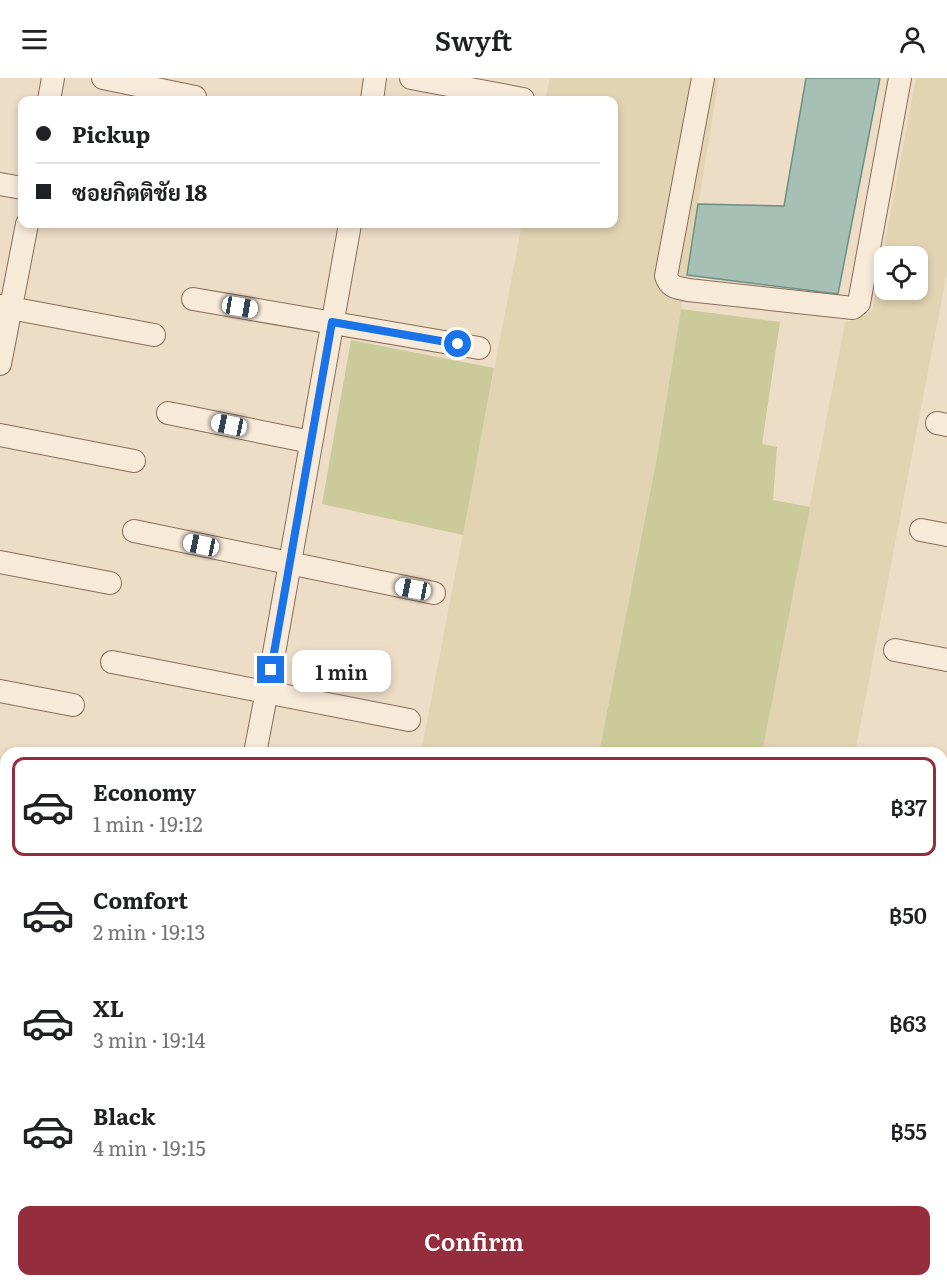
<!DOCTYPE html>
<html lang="en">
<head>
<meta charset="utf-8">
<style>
  body { margin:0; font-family:Literata,Sarabun,serif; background:#f6f6f6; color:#202124; height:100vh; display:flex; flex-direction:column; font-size:22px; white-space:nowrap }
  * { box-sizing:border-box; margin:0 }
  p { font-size:20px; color:#757577 }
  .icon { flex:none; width:33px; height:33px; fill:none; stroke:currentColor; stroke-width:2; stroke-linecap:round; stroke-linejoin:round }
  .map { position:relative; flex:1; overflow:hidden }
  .details { position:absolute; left:0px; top:669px; width:948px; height:540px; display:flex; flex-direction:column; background:#fff; border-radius:18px 18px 0 0; box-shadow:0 3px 9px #0003 }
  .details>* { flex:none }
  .hud { position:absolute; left:18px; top:18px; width:600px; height:132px; border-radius:12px; box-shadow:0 3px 9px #0003; display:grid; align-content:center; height:132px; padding:0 18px; background:#fff }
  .fabs { position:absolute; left:874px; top:168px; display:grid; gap:12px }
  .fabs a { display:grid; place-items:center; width:54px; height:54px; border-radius:12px; background:#fff; box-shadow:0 3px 9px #0003; font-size:30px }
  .end { position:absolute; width:27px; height:27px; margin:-14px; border:8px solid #1a73e8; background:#fff; box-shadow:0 0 0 3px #fff }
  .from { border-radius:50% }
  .bubble { position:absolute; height:42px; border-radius:12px; background:#fff; box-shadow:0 3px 9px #0003; font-size:20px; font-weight:600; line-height:42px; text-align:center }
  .car { position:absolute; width:18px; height:36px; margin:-18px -9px; border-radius:8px; box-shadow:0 0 4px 2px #0007; background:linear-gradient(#fff 24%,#345 0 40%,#fff 0 76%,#345 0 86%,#fff 0) }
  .hud b { display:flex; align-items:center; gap:21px; height:57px; font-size:22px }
  .hud b+b { border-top:2px solid #e0e0e0 }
  .hud i { width:15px; height:15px; background:#202124 }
  ul { padding:10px 0 0; list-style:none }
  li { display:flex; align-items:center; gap:18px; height:99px; margin:0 12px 9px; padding:0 6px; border:3px solid transparent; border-radius:12px }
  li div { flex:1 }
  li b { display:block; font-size:22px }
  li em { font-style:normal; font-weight:600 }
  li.selected { border-color:#942e3c }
  li>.icon { width:54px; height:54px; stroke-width:1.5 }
  .button { display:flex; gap:12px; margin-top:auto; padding:12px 18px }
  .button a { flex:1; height:69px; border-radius:12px; background:#942e3c; color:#fff; font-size:24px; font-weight:600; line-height:69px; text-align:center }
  header { display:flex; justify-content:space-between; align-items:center; height:78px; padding:0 18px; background:#fff; font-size:27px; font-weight:600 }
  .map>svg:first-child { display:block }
  .farmland { fill:#e2d4b3; fill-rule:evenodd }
  .green { fill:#cbca9a }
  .water { fill:#a7c0b5; stroke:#6e8f82; stroke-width:1.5 }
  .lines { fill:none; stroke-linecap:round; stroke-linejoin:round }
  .minor-casing { stroke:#876d5c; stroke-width:24 }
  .minor { stroke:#f8ead9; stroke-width:22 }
  .route { stroke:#1a73e8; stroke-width:8 }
</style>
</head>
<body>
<header><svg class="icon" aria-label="menu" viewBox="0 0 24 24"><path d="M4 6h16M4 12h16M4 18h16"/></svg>Swyft<svg class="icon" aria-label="person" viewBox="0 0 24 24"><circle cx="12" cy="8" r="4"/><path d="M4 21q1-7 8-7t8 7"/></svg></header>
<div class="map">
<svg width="947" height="1209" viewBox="0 0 947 1209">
  <rect width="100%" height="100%" fill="#eddcc6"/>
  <!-- farmland -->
  <path class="farmland" d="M550 0H719L657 379 599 675H421L522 146H614V22H545Z
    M916 0H947V194L855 675H762L845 245 872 233ZM885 178H918V212H885Z
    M0 724 6 725V861L0 891Z
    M321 1203H427L426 1209H320Z
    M657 1203H754L753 1209H656Z"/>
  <!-- green -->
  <path class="green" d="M681 231 780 244 762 366 777 369 773 422 810 429 762 675H599L657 379Z
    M351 262 494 290 463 457 322 426Z
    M6 861V1091L0 1123V891Z
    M0 1197 6 1198V1203H62L127 1209H0Z
    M427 1203H657L656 1209H426Z"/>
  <!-- water -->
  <path class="water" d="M806 0H880L838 216 687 197 698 126 784 128Z"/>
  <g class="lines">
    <!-- minor casing -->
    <g class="minor-casing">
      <path id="minor" d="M103 0 195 19
        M411 0 523 21
        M703 0 666 198C670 210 676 209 688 212L853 230 859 225 900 0
        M49 22 53 0
        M372 22 375 0
        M0 106 22 110
        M193 221 479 270
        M0 228 154 257
        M0 286 27 146
        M168 335 311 364
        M937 345 947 347
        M0 357 134 383
        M921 452 947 457
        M134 453 434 515
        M0 484 110 505
        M895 572 947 582
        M112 584 409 642
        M0 613 73 627
        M255 675 271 592 350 146
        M942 708 947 709
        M942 821 947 822
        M942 937 947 938
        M942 1075 947 1052
        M942 1184 947 1185
        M917 1209 918 1203"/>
    </g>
    <!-- minor -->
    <use href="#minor" class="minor"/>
  </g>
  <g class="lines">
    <!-- route -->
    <path class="route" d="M271 592 332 244 458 266"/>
  </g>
</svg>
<div class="fabs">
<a><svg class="icon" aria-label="locate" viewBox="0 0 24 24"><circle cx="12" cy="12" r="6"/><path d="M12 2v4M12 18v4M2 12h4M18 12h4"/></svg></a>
</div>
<i class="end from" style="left:458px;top:266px"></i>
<i class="end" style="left:271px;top:592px"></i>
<div class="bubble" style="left:292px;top:572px;width:99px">1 min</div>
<i class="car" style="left:240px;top:229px;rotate:100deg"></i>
<i class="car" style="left:229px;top:347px;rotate:282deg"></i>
<i class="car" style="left:201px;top:467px;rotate:282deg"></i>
<i class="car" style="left:413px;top:511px;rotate:281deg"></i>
<div class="hud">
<b><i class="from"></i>Pickup</b>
<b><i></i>ซอยกิตติชัย 18</b>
</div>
<section class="details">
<ul>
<li class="selected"><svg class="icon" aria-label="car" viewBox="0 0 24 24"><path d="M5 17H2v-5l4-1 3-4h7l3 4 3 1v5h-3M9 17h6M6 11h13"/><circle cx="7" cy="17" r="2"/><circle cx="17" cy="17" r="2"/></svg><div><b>Economy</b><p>1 min · 19:12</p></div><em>฿37</em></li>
<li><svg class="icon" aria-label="car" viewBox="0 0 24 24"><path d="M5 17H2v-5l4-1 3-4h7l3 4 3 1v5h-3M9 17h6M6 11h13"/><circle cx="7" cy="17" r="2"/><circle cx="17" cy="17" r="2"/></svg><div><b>Comfort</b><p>2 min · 19:13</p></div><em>฿50</em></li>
<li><svg class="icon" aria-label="car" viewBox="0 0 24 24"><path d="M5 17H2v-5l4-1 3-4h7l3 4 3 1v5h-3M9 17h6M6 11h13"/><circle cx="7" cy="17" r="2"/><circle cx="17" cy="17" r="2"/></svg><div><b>XL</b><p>3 min · 19:14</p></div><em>฿63</em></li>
<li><svg class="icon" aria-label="car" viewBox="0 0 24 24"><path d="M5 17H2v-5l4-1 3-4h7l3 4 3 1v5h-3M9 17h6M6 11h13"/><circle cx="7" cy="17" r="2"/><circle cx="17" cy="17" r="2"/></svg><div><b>Black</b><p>4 min · 19:15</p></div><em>฿55</em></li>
</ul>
<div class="button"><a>Confirm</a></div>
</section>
</div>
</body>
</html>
